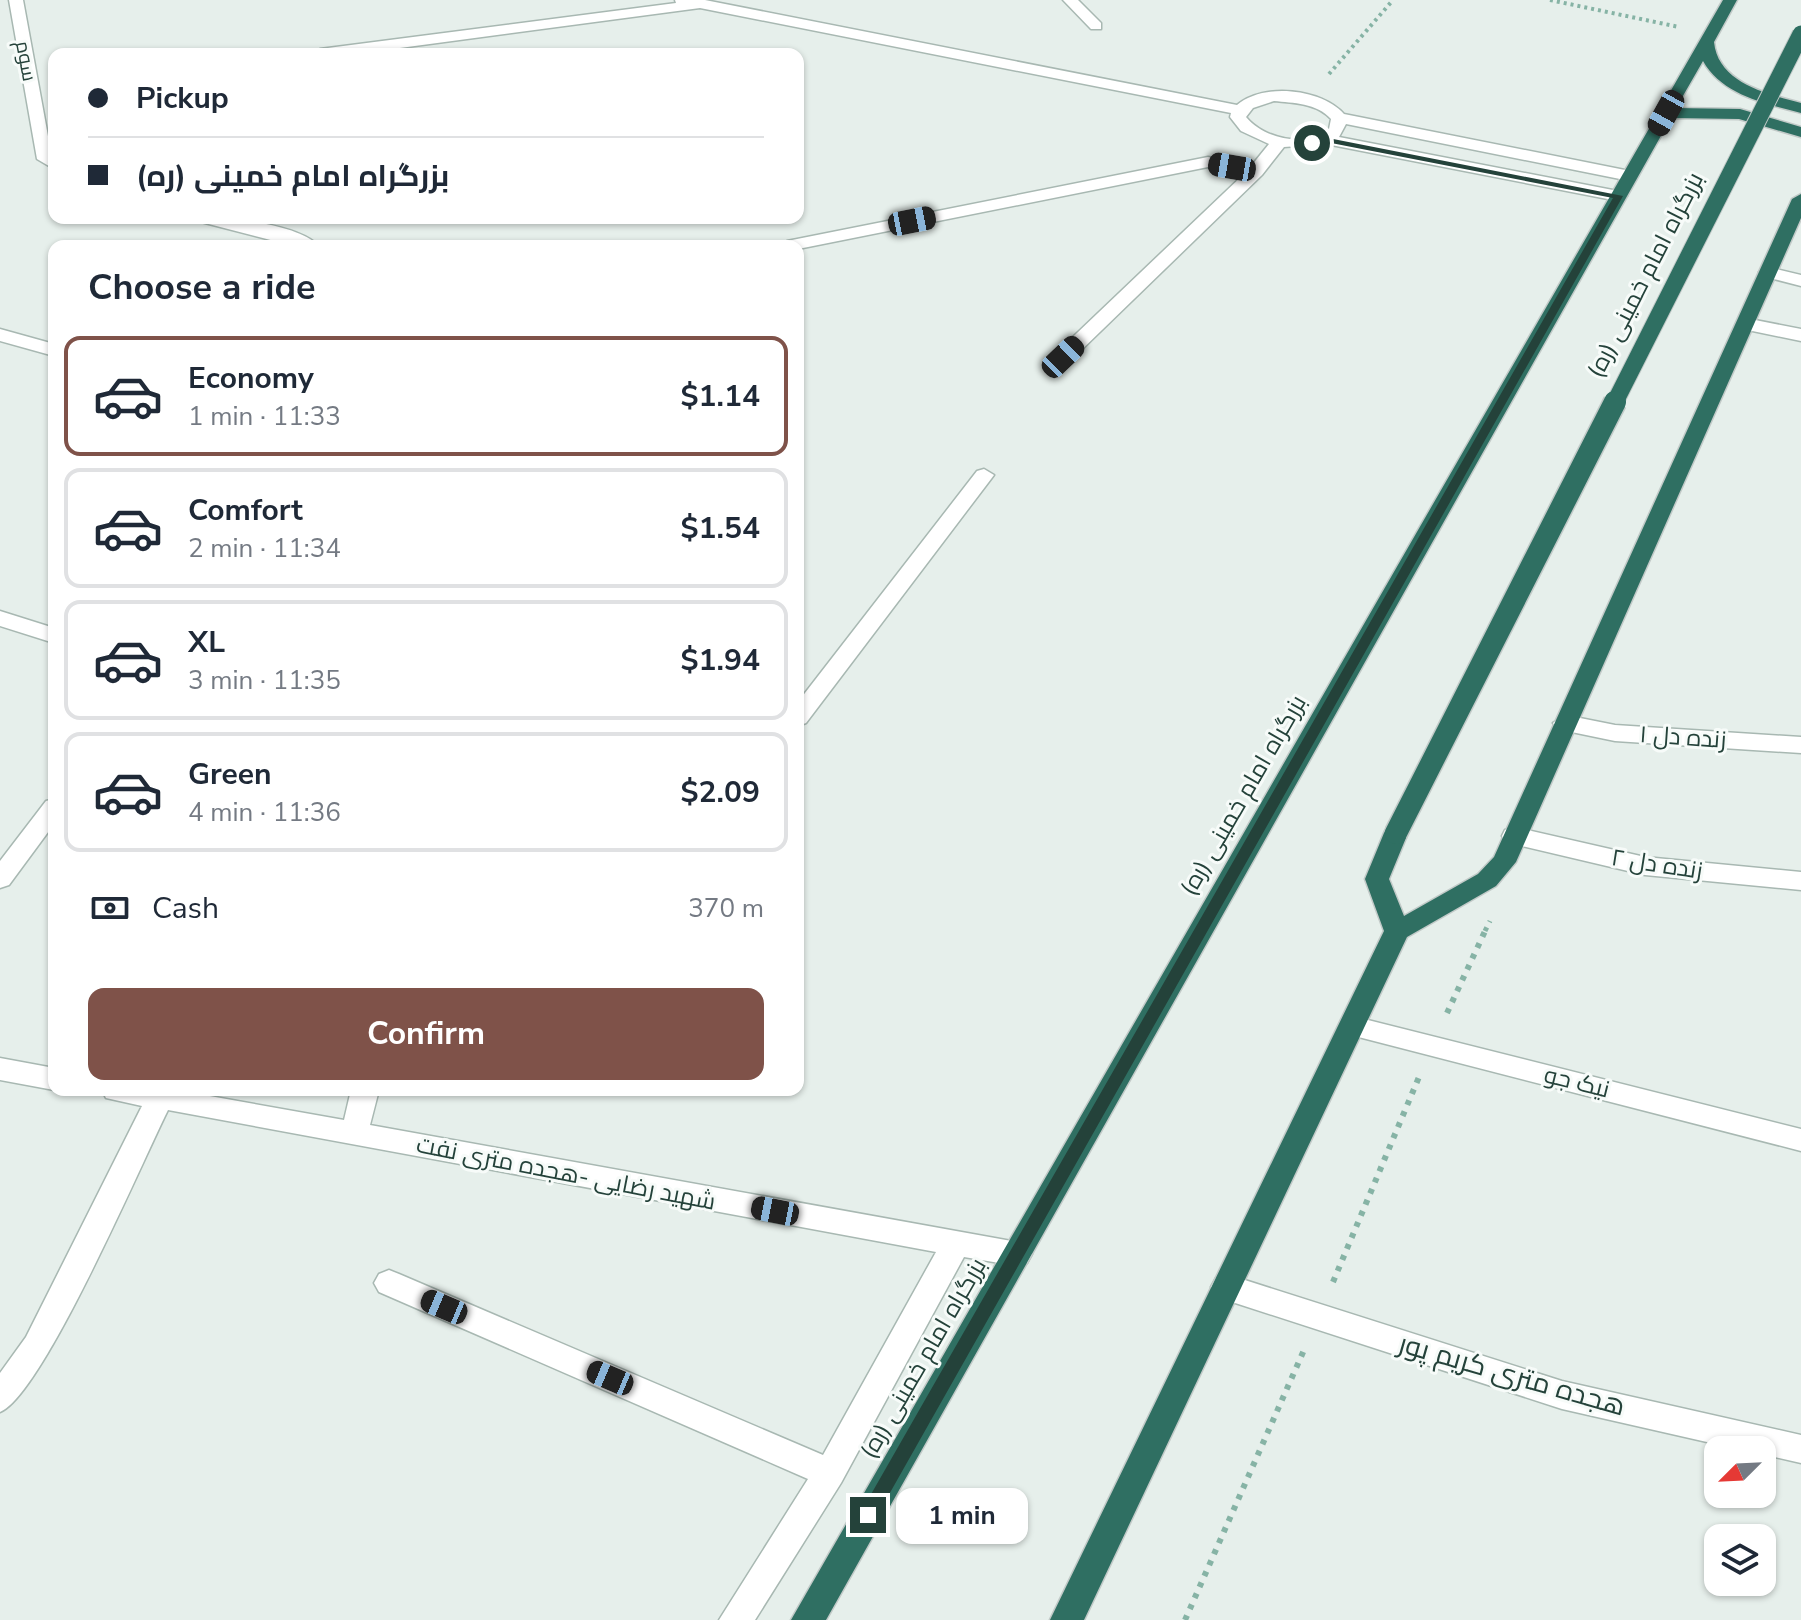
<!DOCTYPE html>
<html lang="en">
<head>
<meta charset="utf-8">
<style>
  body { margin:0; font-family:"Nunito Sans",Cairo,sans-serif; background:#f6f6f7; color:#1f2937; height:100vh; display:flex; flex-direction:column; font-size:30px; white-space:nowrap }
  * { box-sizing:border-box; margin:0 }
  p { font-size:26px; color:#747a83 }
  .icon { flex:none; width:44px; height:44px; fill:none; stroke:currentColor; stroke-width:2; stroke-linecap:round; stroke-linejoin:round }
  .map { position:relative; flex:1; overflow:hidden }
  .details { position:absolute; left:48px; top:240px; width:756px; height:856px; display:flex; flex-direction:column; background:#fff; border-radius:16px; box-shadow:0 2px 6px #0004 }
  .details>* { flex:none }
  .banner { position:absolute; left:48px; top:48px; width:756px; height:176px; border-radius:16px; box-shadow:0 2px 6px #0004; display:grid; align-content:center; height:176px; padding:0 40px; background:#fff }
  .needle { width:52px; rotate:246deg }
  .controls { position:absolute; left:1704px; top:1436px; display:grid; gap:16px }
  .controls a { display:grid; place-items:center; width:72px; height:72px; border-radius:16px; background:#fff; box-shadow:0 2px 6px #0004; font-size:40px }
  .end { position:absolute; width:36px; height:36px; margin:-18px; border:10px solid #24423a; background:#fff; box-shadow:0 0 0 4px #fff }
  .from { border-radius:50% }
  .bubble { position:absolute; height:56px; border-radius:16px; background:#fff; box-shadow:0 2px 6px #0004; font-size:26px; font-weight:700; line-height:56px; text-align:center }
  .car { position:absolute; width:24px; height:48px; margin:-24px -12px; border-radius:10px; box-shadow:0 0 6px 2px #0007; background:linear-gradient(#222 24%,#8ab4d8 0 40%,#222 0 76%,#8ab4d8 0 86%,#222 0) }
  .banner b { display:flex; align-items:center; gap:28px; height:76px; font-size:30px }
  .banner b+b { border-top:2px solid #e0e1e3 }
  .banner i { width:20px; height:20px; background:#1f2937 }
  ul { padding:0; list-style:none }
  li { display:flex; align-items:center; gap:24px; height:120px; margin:0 16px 12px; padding:0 24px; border:4px solid #e0e1e3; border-radius:16px }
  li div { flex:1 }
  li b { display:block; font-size:30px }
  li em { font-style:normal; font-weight:700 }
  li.active { border-color:#7f5249 }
  li>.icon { width:72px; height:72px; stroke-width:1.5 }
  h2 { padding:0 40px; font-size:36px; line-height:96px }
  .pay { display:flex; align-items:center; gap:20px; height:88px; padding:0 40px; font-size:30px }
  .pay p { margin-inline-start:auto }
  .primary-button { display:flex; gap:16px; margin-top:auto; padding:16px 40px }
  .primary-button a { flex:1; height:92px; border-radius:16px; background:#7f5249; color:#fff; font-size:32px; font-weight:700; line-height:92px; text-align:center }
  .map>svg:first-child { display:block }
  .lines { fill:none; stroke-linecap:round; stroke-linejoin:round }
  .minor-casing { stroke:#a8b8b2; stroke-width:3 }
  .highway-casing { stroke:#c2cac8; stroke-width:3 }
  .path-far2 { stroke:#86b3a5; stroke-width:4; stroke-dasharray:3 4; stroke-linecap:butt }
  .path-far1 { stroke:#86b3a5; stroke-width:5; stroke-dasharray:4 6; stroke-linecap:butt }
  .path { stroke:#86b3a5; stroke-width:6; stroke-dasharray:5 7; stroke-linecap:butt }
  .minor { fill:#fff; fill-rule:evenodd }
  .highway { fill:#2f6f62; fill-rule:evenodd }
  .highway-bridge-far1-casing { stroke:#c2cac8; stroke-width:19; stroke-linecap:butt }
  .highway-bridge-casing { stroke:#c2cac8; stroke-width:25; stroke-linecap:butt }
  .highway-bridge-far1 { stroke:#2f6f62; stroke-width:17 }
  .highway-bridge { stroke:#2f6f62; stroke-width:22 }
  .route { fill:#24423a }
  .labels { text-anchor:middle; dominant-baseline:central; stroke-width:6; stroke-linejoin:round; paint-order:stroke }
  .far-street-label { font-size:20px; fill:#24423a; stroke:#f7fbf9 }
  .street-label { font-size:24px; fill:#24423a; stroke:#f7fbf9 }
  .near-street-label { font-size:28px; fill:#24423a; stroke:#f7fbf9 }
</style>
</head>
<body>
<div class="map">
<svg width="1801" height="1620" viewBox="0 0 1801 1620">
  <rect width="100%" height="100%" fill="#e6efeb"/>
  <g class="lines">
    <!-- minor casing -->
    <g class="minor-casing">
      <path id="minor" d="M9 0H23L54 169 37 159Z
        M675 0H705L1237 105C1264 82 1322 89 1344 114L1630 171 1638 176 1630 181 1346 124 1339 137 1618 191 1627 196 1618 201 1326 144 1284 147 1262 175 1070 361H1056V353L1244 174 1208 167 798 249V246H778L787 241 1208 157 1252 165 1269 144 1241 131 1230 117 1231 113 700 8 355 54H312L320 49 676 3ZM1274 101C1293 103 1317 103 1331 119L1329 129C1306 148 1264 139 1246 117L1253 108Z
        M1063 0H1078L1101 23V29H1091Z
        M198 218C230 218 296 223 319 246H294L201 222Z
        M1768 267 1801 275V286L1762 276 1759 272Z
        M1745 318 1801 329V341L1738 328 1736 324Z
        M0 329 54 344V356L0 341Z
        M984 469 994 475 991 479 806 723 798 726V702L977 471Z
        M0 611 54 628V643L0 626Z
        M1565 715 1615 725 1801 737V753L1615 741 1557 729 1553 723Z
        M54 799V824L9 885 0 888V861L46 801Z
        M1514 827 1645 857 1801 872V890L1645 875 1505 842 1502 836 1505 830Z
        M1352 1016 1801 1129V1151L1343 1033 1339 1026 1343 1019Z
        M0 1058 54 1068V1090L0 1080Z
        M102 1090H176L344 1120 351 1090H379L370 1125 1017 1242 1027 1245 1032 1254 1027 1263 1017 1266 964 1257 841 1483 755 1620H719L808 1479 379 1292 374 1283 379 1274 389 1270 399 1274 823 1455 936 1252 168 1110C142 1162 42 1396 0 1412V1373L26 1337 142 1106 106 1098Z
        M1226 1274 1562 1381 1801 1435V1463L1762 1454V1450H1742L1562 1409 1226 1300 1216 1296 1211 1287 1216 1278Z"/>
    </g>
    <!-- highway casing -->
    <g class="highway-casing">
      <path id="highway" d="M1723 0H1737L1714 42C1718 83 1767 94 1801 103V113C1766 104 1722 95 1703 61L1676 108 1740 109 1801 127V137L1739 119 1671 118 826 1620H791Z
        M1801 194V218L1516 862 1496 886 1407 937 1084 1620H1050L1384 931 1365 879 1384 833 1387 827H1405L1408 833 1389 879 1404 916 1478 874 1494 857 1792 199Z"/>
    </g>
    <!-- path-far2 -->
    <path class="path-far2" d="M1550 0 1679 27
      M1329 74 1393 0"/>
    <!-- path-far1 -->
    <path class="path-far1" d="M1485 931 1490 921"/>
    <!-- path -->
    <path class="path" d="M1447 1013 1486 929
      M1333 1282 1419 1077
      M1185 1620 1304 1350"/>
    <!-- minor -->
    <use href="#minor" class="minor"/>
    <!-- highway -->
    <use href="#highway" class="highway"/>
    <!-- highway-bridge-far1 casing -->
    <g class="highway-bridge-far1-casing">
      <path id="highway-bridge-far1" d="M1614 404 1801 34"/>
    </g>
    <!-- highway-bridge casing -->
    <g class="highway-bridge-casing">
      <path id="highway-bridge" d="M1396 833 1615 402"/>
    </g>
    <!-- highway-bridge-far1 -->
    <use href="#highway-bridge-far1" class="highway-bridge-far1"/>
    <!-- highway-bridge -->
    <use href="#highway-bridge" class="highway-bridge"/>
  </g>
  <!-- route -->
  <path class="route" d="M1323 137 1623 196 874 1521 868 1524 862 1521V1510L1613 198 1326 142 1312 145 1308 143Z"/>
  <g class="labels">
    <!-- far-street labels -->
    <g class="far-street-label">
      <text transform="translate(26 61) rotate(79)">سوم</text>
    </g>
    <!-- street labels -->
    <g class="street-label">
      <text transform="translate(1645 275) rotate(-63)">بزرگراه امام خمینی (ره)</text>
      <text transform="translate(1683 737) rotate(4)">زنده دل ۱</text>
      <text transform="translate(1243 795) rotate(-60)">بزرگراه امام خمینی (ره)</text>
      <text transform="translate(1657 864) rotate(9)">زنده دل ۲</text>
      <text transform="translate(1577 1082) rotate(14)">نیک جو</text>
      <text transform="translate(566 1173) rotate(11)">شهید رضایی -هجده متری نفت</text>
      <text transform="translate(923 1358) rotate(-60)">بزرگراه امام خمینی (ره)</text>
    </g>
    <!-- near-street labels -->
    <g class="near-street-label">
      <text transform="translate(1512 1375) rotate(16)">هجده متری کریم پور</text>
    </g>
  </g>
</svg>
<div class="controls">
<a><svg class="needle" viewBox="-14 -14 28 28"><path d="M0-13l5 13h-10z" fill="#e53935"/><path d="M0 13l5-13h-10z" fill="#747a83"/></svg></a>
<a><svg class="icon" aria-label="layers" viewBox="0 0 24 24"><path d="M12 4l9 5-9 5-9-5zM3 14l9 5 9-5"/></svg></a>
</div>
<i class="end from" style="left:1312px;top:143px"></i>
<i class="end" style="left:868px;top:1515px"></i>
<div class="bubble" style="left:896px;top:1488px;width:132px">1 min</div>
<i class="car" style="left:1666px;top:113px;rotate:209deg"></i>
<i class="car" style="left:1232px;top:167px;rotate:280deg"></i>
<i class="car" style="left:912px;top:221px;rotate:79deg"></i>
<i class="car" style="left:1063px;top:357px;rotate:46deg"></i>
<i class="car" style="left:775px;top:1211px;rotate:281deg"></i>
<i class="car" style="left:444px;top:1307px;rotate:293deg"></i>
<i class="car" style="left:610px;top:1378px;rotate:293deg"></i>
<div class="banner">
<b><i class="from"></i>Pickup</b>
<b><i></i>بزرگراه امام خمینی (ره)</b>
</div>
<section class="details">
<h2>Choose a ride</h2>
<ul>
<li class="active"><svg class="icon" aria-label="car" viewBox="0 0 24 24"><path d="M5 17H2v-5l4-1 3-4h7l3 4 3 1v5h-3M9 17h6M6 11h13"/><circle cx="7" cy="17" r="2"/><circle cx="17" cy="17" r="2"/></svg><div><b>Economy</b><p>1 min · 11:33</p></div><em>$1.14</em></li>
<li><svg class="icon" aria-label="car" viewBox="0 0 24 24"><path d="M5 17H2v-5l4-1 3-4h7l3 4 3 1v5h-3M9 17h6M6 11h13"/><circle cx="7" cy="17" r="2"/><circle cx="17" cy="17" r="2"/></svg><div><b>Comfort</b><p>2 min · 11:34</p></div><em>$1.54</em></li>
<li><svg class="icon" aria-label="car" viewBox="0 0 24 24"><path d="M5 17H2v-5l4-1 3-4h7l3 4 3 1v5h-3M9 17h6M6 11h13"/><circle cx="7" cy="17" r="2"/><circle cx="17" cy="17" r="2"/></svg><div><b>XL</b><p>3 min · 11:35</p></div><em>$1.94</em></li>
<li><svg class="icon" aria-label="car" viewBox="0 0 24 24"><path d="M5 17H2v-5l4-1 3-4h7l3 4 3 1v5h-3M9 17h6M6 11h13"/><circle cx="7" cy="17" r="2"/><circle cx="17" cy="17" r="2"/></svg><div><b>Green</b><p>4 min · 11:36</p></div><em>$2.09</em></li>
</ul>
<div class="pay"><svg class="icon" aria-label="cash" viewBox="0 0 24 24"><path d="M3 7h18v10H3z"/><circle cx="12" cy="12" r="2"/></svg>Cash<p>370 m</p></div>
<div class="primary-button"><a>Confirm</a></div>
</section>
</div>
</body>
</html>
